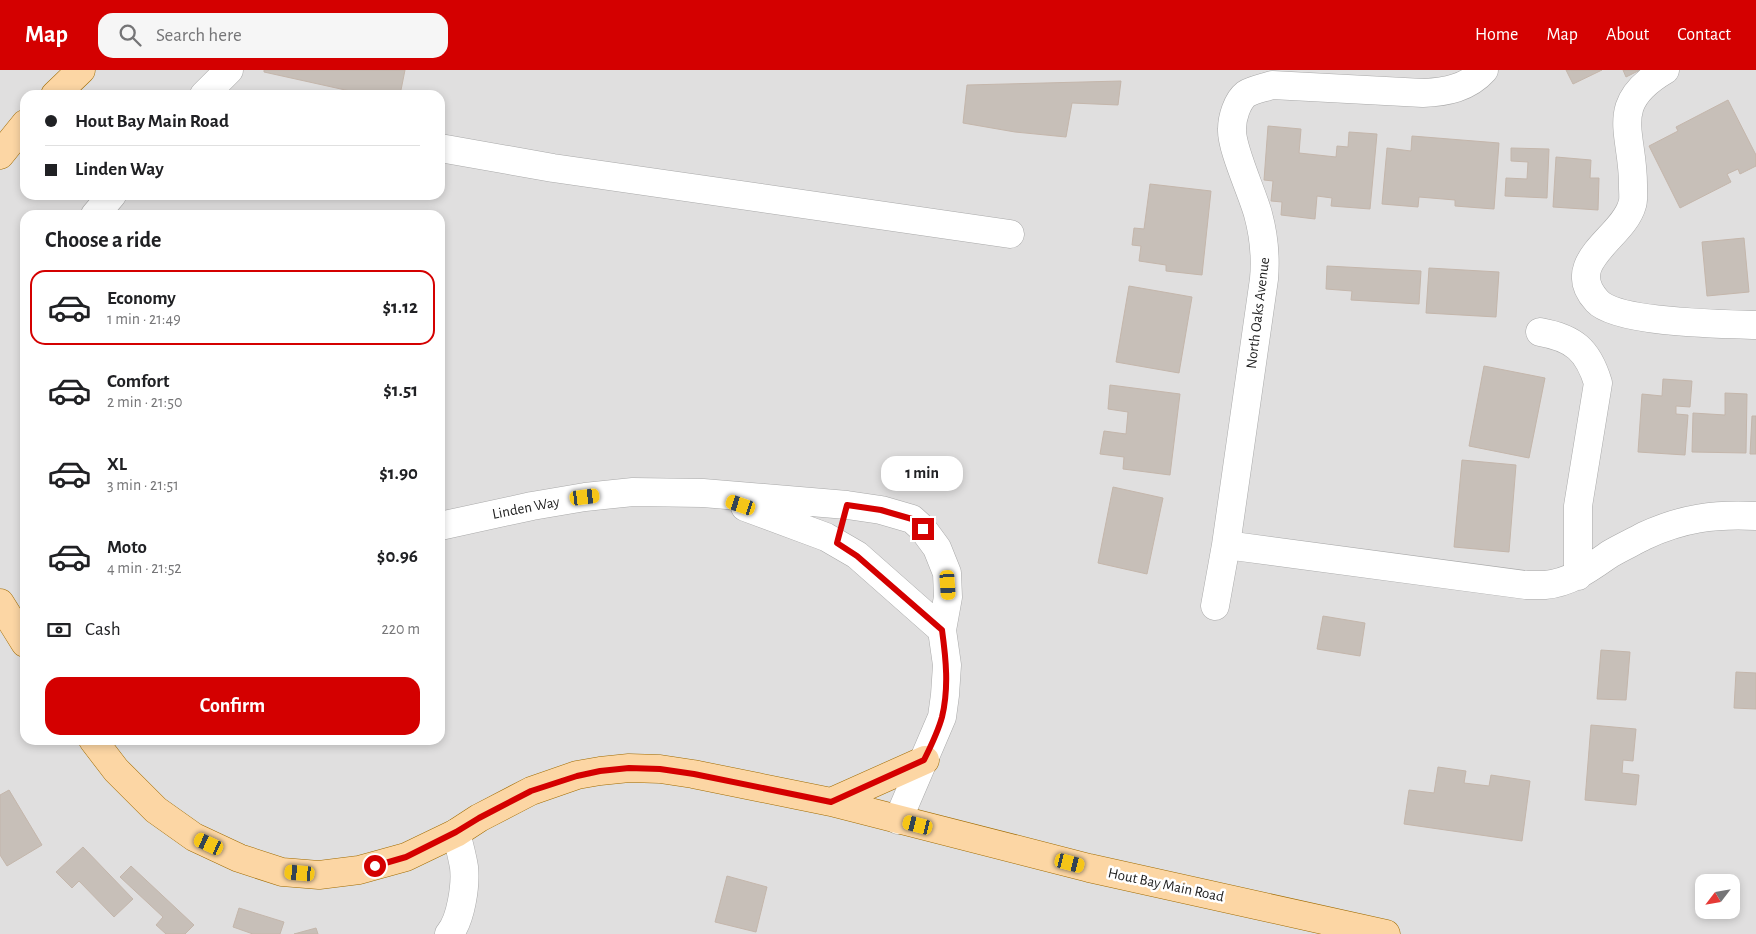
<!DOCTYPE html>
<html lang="en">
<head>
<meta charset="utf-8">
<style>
  body { margin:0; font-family:"Alegreya Sans",sans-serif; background:#f6f6f6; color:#202124; height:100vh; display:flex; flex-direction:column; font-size:19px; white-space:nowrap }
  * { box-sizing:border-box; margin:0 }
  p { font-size:16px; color:#757577 }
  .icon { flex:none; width:28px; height:28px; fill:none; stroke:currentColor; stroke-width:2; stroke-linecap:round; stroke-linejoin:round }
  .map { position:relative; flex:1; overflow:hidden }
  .drawer { position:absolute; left:20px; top:140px; width:425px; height:535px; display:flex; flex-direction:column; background:#fff; border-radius:15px; box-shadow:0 2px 8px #0003 }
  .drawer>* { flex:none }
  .guide { position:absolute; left:20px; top:20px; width:425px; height:110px; border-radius:15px; box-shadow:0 2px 8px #0003; display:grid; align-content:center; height:110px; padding:0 25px; background:#fff }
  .needle { width:32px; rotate:239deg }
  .fabs { position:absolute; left:1695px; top:804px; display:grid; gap:10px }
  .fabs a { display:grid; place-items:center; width:45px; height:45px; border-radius:10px; background:#fff; box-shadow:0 2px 8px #0003; font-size:25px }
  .end { position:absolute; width:22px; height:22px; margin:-11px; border:6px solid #d40000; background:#fff; box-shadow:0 0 0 2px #fff }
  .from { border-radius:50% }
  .bubble { position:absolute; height:35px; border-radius:15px; background:#fff; box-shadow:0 2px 8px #0003; font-size:16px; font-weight:700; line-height:35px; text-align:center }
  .car { position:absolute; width:15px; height:30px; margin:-15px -8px; border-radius:6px; box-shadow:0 0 4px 1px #0007; background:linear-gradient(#f5c518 24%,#345 0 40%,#f5c518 0 76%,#345 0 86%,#f5c518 0) }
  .guide b { display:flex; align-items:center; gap:18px; height:48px; font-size:19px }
  .guide b+b { border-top:1px solid #e0e0e0 }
  .guide i { width:12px; height:12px; background:#202124 }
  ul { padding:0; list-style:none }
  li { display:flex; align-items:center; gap:15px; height:75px; margin:0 10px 8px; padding:0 15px; border:2px solid transparent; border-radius:15px }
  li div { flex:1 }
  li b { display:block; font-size:19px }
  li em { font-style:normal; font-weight:700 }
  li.selected { border-color:#d40000 }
  li>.icon { width:45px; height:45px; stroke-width:1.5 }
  h2 { padding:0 25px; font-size:22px; line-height:60px }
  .pay { display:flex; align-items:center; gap:12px; height:55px; padding:0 25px; font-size:19px }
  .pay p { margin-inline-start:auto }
  .cta { display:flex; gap:10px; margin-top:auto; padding:10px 25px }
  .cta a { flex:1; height:58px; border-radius:15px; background:#d40000; color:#fff; font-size:20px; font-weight:700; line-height:58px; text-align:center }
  header { display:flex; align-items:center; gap:30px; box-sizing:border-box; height:70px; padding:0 25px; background:#d40000; color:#fff }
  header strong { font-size:24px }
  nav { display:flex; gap:28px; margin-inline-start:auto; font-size:18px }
  .search { width:350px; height:45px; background:#f6f6f6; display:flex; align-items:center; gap:12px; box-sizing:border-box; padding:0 18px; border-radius:15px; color:#757577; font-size:19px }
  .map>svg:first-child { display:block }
  .residential { fill:#e0dfdf; fill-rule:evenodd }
  .building { fill:#c7bfb8; stroke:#c4b6ab }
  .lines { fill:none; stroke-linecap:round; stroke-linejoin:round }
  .street-casing { stroke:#a9a9a9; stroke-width:29 }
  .primary-casing { stroke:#a06b00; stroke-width:29 }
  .street { stroke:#fff; stroke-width:28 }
  .primary { stroke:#fcd6a4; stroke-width:28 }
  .route { stroke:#d40000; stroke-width:6 }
  .labels { text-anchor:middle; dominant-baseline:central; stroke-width:5; stroke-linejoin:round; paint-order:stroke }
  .street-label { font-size:15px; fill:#222; stroke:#fff }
</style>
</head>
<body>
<header>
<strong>Map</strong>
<div class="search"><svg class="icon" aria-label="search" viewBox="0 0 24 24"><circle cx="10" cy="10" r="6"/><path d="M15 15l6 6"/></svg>Search here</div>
<nav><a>Home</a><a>Map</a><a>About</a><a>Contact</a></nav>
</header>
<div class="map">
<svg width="1756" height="864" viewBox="0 0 1756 864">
  <rect width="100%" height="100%" fill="#f2efe9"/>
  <!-- residential -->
  <path class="residential" d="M0 0H1756V864H0ZM25 25H440V125H25ZM25 145H440V670H25ZM1704 812H1731V840H1704Z"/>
  <!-- building -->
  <path class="building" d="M264 0H405L400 25H368L264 2Z
    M1566 0H1602L1573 14Z
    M1623 0H1640L1626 7Z
    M1121 11 1118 35 1072 33 1066 67 1015 62 963 53 967 15Z
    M1728 30 1756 85V96L1740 104 1738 99 1727 104 1731 112 1680 138 1649 76 1678 61 1676 57Z
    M1268 56 1301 59 1299 83 1336 87 1337 76 1348 77 1349 62 1377 64 1370 139 1331 136 1332 128 1317 126 1315 149 1281 145 1282 132 1271 131 1273 111 1264 110Z
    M1412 66 1499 73 1494 139 1455 136V130L1419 127 1418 137 1382 134 1387 78 1411 81Z
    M1511 78 1549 79 1547 128 1505 126 1506 108 1527 109 1528 92 1511 91Z
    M1556 87 1591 90 1590 108H1599L1598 140 1553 137Z
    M1150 114 1211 121 1202 205 1166 201V195L1139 191 1141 176 1132 175 1134 158 1144 159Z
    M1744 168 1749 222 1707 226 1702 172Z
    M1327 196 1421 201 1419 234 1351 230 1352 221 1326 219Z
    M1429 198 1499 202 1496 247 1426 243Z
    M1129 216 1192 227 1179 303 1116 292Z
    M1484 296 1545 308 1529 388 1469 376Z
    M1663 309 1692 311 1690 337 1676 336V344L1688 345 1685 385 1638 382 1642 324 1662 326Z
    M1110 315 1180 324 1170 405 1123 399 1124 387 1100 384 1104 361 1126 364 1128 342 1108 339Z
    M1725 323 1747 324 1746 383 1692 382 1693 343 1725 345Z
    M1752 346H1756V384H1750Z
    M1462 390 1516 395 1509 482 1454 477Z
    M1113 417 1163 428 1147 504 1098 493Z
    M1323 546 1365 553 1360 586 1317 579Z
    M1601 580 1630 582 1626 630 1597 629Z
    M1736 602 1756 603V639L1734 638Z
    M1591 655 1636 659 1633 691 1623 690 1622 703 1639 705 1636 735 1585 730Z
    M1438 697 1466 701 1464 713 1489 716 1491 705 1530 711 1522 771 1404 754 1409 720 1434 723Z
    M9 720 42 775 7 796 0 785V725Z
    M83 777 133 829 114 847 79 811 72 818 56 802Z
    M131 796 194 855 185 864H166L156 855 163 847 120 807Z
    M727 806 767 817 756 862 715 852Z
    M239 838 284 852 280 864H253L233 857Z
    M316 858 318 864H294Z"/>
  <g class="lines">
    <!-- street casing -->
    <g class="street-casing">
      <path id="street" d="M1665 0C1606 35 1634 63 1633 117 1633 122 1634 130 1632 135 1623 168 1561 192 1597 231 1617 253 1724 254 1756 255
        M204 25 229 0
        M440 78 553 98 1010 164
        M95 145 112 125
        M1540 262C1574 268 1588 280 1598 313L1578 436V506
        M745 437 826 467 857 485 942 560
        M440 456 532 436 585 427 633 422 703 423 847 435 881 440 912 449 923 459 937 478 947 503 948 527 942 560 947 595 945 625 942 647 898 750
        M1226 475 1526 515C1532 515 1538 515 1545 515 1570 513 1590 498 1610 484 1620 478 1633 472 1644 466 1683 448 1714 444 1756 446
        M1215 536 1226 475 1264 209C1266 186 1264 166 1258 144 1252 122 1231 78 1232 59 1232 48 1237 31 1246 24 1254 19 1263 18 1272 15L1423 23C1446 22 1468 18 1484 0
        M449 864C461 850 466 815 464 797 462 785 459 774 456 763"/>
    </g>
    <!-- primary casing -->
    <g class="primary-casing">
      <path id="primary" d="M55 25 81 0
        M0 85 25 54
        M0 533 25 573
        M93 670 116 700 156 740 194 767 239 788 282 802 319 805 359 800 406 787 456 763 479 748 531 721 577 705 600 701 629 698 660 699 693 704 831 732 1089 798 1386 864
        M831 732 925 690"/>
    </g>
    <!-- street -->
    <use href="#street" class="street"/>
    <!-- primary -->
    <use href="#primary" class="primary"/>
  </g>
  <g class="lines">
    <!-- route -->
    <path class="route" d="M375 796 406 787 456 762 479 748 531 721 577 706 600 701 629 698 660 699 694 704 831 732 924 690C931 676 938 662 942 647 949 618 946 589 942 560L857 486 837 473 847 435 881 440 912 449 923 459"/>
  </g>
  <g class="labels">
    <!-- street labels -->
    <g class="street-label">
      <text transform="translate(1258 243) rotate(-83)">North Oaks Avenue</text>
      <text transform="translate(526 438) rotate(-11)">Linden Way</text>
      <text transform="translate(1166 815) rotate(12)">Hout Bay Main Road</text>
    </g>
  </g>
</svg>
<div class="fabs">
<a><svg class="needle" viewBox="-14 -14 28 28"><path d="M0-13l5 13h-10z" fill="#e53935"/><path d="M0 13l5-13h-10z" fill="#757577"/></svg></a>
</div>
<i class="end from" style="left:375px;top:796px"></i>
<i class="end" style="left:923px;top:459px"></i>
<div class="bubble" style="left:881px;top:386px;width:82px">1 min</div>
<i class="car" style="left:585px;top:427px;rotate:83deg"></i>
<i class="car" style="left:741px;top:435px;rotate:288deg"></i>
<i class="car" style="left:948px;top:515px;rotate:176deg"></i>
<i class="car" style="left:918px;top:755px;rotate:284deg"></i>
<i class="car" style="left:209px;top:774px;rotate:295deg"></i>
<i class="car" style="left:1070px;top:793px;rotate:104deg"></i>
<i class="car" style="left:300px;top:803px;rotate:275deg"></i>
<div class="guide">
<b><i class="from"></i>Hout Bay Main Road</b>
<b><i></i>Linden Way</b>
</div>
<section class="drawer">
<h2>Choose a ride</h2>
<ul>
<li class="selected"><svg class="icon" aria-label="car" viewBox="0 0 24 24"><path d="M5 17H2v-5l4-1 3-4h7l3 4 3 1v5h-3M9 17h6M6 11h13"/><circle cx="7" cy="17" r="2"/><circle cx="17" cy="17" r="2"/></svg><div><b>Economy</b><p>1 min · 21:49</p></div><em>$1.12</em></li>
<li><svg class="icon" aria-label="car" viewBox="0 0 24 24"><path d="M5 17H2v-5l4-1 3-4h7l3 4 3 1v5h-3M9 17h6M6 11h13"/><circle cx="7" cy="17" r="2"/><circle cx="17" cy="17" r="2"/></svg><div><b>Comfort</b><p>2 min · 21:50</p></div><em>$1.51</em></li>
<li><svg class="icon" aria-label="car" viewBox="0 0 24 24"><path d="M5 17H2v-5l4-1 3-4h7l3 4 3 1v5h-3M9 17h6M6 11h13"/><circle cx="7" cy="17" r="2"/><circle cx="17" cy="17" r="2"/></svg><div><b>XL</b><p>3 min · 21:51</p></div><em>$1.90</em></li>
<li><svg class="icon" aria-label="car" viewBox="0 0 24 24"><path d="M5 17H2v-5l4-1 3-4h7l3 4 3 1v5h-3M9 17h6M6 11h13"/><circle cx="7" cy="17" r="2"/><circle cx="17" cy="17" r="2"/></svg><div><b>Moto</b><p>4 min · 21:52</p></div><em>$0.96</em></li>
</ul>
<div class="pay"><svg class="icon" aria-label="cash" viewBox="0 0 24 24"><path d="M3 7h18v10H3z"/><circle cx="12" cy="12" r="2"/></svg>Cash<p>220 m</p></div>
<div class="cta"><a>Confirm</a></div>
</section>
</div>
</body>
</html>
